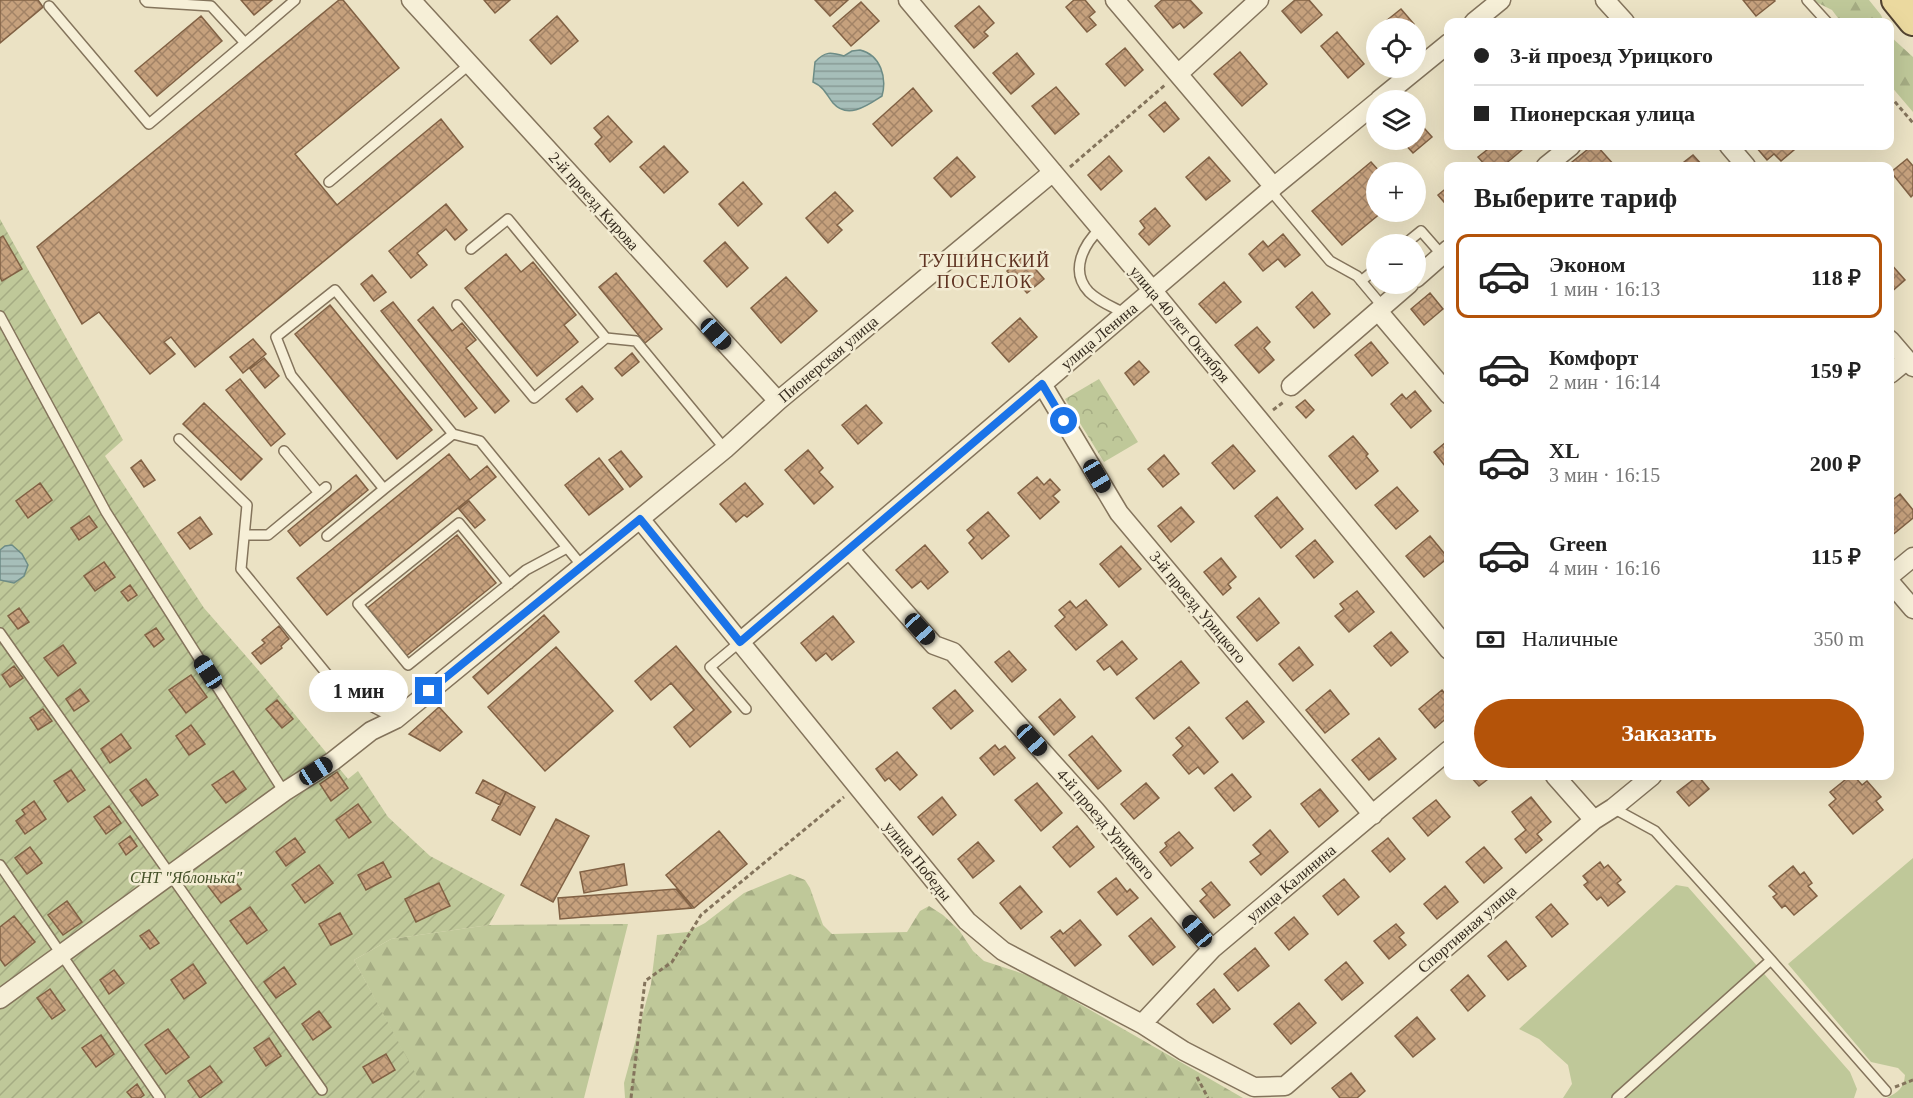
<!DOCTYPE html>
<html lang="ru">
<head>
<meta charset="utf-8">
<style>
  body { margin:0; font-family:"Times New Roman",serif; background:#f2f2f2; color:#222; height:100vh; display:flex; flex-direction:column; font-size:22px; white-space:nowrap }
  * { box-sizing:border-box; margin:0 }
  p { font-size:20px; color:#767676 }
  .icon { flex:none; width:33px; height:33px; fill:none; stroke:currentColor; stroke-width:2; stroke-linecap:round; stroke-linejoin:round }
  .map { position:relative; flex:1; overflow:hidden }
  .drawer { position:absolute; left:1444px; top:162px; width:450px; height:618px; display:flex; flex-direction:column; background:#fff; border-radius:12px; box-shadow:0 6px 24px #0002 }
  .drawer>* { flex:none }
  .hud { position:absolute; left:1444px; top:18px; width:450px; height:132px; border-radius:12px; box-shadow:0 6px 24px #0002; display:grid; align-content:center; height:132px; padding:0 30px; background:#fff }
  .controls { position:absolute; left:1366px; top:18px; display:grid; gap:12px }
  .controls a { display:grid; place-items:center; width:60px; height:60px; border-radius:50%; background:#fff; box-shadow:0 6px 24px #0002; font-size:30px }
  .end { position:absolute; width:27px; height:27px; margin:-14px; border:8px solid #1a73e8; background:#fff; box-shadow:0 0 0 3px #fff }
  .from { border-radius:50% }
  .bubble { position:absolute; height:42px; border-radius:21px; background:#fff; box-shadow:0 6px 24px #0002; font-size:20px; font-weight:600; line-height:42px; text-align:center }
  .car { position:absolute; width:18px; height:36px; margin:-18px -9px; border-radius:8px; box-shadow:0 0 4px 2px #0007; background:linear-gradient(#222 24%,#8ab4d8 0 40%,#222 0 76%,#8ab4d8 0 86%,#222 0) }
  .hud b { display:flex; align-items:center; gap:21px; height:57px; font-size:22px }
  .hud b+b { border-top:2px solid #e0e0e0 }
  .hud i { width:15px; height:15px; background:#222 }
  ul { padding:0; list-style:none }
  li { display:flex; align-items:center; gap:18px; height:84px; margin:0 12px 9px; padding:0 18px; border:3px solid transparent; border-radius:12px }
  li div { flex:1 }
  li b { display:block; font-size:22px }
  li em { font-style:normal; font-weight:600 }
  li.current { border-color:#b45309 }
  li>.icon { width:54px; height:54px; stroke-width:1.5 }
  h2 { padding:0 30px; font-size:27px; line-height:72px }
  .pay { display:flex; align-items:center; gap:15px; height:66px; padding:0 30px; font-size:22px }
  .pay p { margin-inline-start:auto }
  .button { display:flex; gap:12px; margin-top:auto; padding:12px 30px }
  .button a { flex:1; height:69px; border-radius:36px; background:#b45309; color:#fff; font-size:24px; font-weight:600; line-height:69px; text-align:center }
  .map>svg:first-child { display:block }
  .grass { fill:#bfc899 }
  .forest { fill:url(#forest-firs) }
  .park { fill:url(#park-crowns) }
  .garden { fill:url(#garden-furrows) }
  .water { fill:url(#water-rules); stroke:#6d8c86; stroke-width:1.5 }
  .building { fill:url(#building-cross-hatch); stroke:#816144; stroke-width:1.5 }
  .lines { fill:none; stroke-linecap:round; stroke-linejoin:round }
  .service-casing { stroke:#84745c; stroke-width:12 }
  .minor-casing { stroke:#84745c; stroke-width:21 }
  .primary-casing { stroke:#524230; stroke-width:32 }
  .path { stroke:#84745c; stroke-width:3; stroke-dasharray:4.5 3; stroke-linecap:butt }
  .service { stroke:#f6efd7; stroke-width:9 }
  .minor { stroke:#f6efd7; stroke-width:18 }
  .primary { stroke:#ebd99f; stroke-width:28 }
  .route { stroke:#1a73e8; stroke-width:8 }
  .labels { text-anchor:middle; dominant-baseline:central; stroke-width:5; stroke-linejoin:round; paint-order:stroke }
  .street-label { font-size:16px; fill:#352b1f; stroke:#f3ecd3 }
  .park-label { font-size:16px; font-style:italic; fill:#435027; stroke:#f3ecd3 }
  .neighbourhood-label { font-size:18px; letter-spacing:1.5px; fill:#5f3322; stroke:#f3ecd3 }
</style>
</head>
<body>
<div class="map">
<svg width="1913" height="1098" viewBox="0 0 1913 1098">
  <defs>
    <pattern id="forest-firs" width="22" height="20" patternUnits="userSpaceOnUse" patternTransform="scale(1.5)"><rect width="22" height="20" fill="#bfc899"/><path d="M5 1l3.5 6h-7zM16 11l3.5 6h-7z" fill="#a5ac83"/></pattern>
    <pattern id="park-crowns" width="20" height="18" patternUnits="userSpaceOnUse" patternTransform="scale(1.5)"><rect width="20" height="18" fill="#bfc899"/><path d="M2 6a3 3 0 1 1 6 0M12 15a3 3 0 1 1 6 0" fill="none" stroke="#a5ac83"/></pattern>
    <pattern id="garden-furrows" width="10" height="10" patternUnits="userSpaceOnUse" patternTransform="scale(1.5)"><rect width="10" height="10" fill="#bfc899"/><path d="M-1 1l2-2M0 10L10 0M9 11l2-2" fill="none" stroke="#a5ac83"/></pattern>
    <pattern id="water-rules" width="6" height="5" patternUnits="userSpaceOnUse" patternTransform="scale(1.5)"><rect width="6" height="5" fill="#a6beb9"/><path d="M0 2.5h6" fill="none" stroke="#889b96"/></pattern>
    <pattern id="building-cross-hatch" width="8" height="8" patternUnits="userSpaceOnUse" patternTransform="scale(1.5)"><rect width="8" height="8" fill="#c6a17d"/><path d="M0 0l8 8M0 8l8-8" fill="none" stroke="#a28366"/></pattern>
  </defs>
  <rect width="100%" height="100%" fill="#ebe2c4"/>
  <!-- grass -->
  <path class="grass" d="M1913 858V1098H1887C1898 1092 1904 1088 1905 1075L1898 1068 1871 1062 1788 964Z
    M1676 885 1688 887 1850 1072 1857 1089 1854 1098H1563L1572 1084 1568 1065 1539 1039 1519 1029Z"/>
  <!-- forest -->
  <path class="forest" d="M1812 0H1869L1881 15 1884 22H1841L1832 10Z
    M1890 36 1913 57V112L1890 85Z
    M790 874 805 880 810 888 823 925 832 934 907 932 920 911 929 906 943 915 959 930 973 951 984 961 1033 977 1243 1098H625L624 1083 651 984 657 935 688 932 705 923 744 893Z
    M628 924 584 1098H422L424 1091 354 960 391 939 489 925Z"/>
  <!-- park -->
  <path class="park" d="M1099 379 1138 442 1104 462 1065 399Z"/>
  <!-- garden -->
  <path class="garden" d="M0 219 123 440 105 456 204 608 259 671 348 779 358 771 388 817 430 856 505 895 489 925 391 939 354 960 425 1091 422 1098H0Z"/>
  <!-- water -->
  <path class="water" d="M860 50C881 55 887 78 882 96 868 105 848 120 833 103 826 94 824 87 813 82L815 62C825 51 831 52 844 56L852 51Z
    M12 545 22 554 28 565 24 576 14 583 0 580V550L5 546Z"/>
  <!-- building -->
  <path class="building" d="M0 0H38L43 7 0 43Z
    M241 0H272L254 15Z
    M339 0H343L399 68 295 154 337 205 441 119 463 147 195 367 171 337 164 342 175 354 150 374 99 312 82 324 37 247Z
    M484 0H510L495 13Z
    M815 0H848L830 16Z
    M1074 0H1085L1095 12 1089 17 1096 25 1087 32 1066 7Z
    M1162 0H1190L1202 13 1184 28 1180 23 1173 28 1155 6Z
    M1295 0H1309L1322 15 1301 33 1282 11Z
    M1743 0H1774L1775 1 1756 16Z
    M861 2 879 21 851 46 833 26Z
    M979 6 994 23 984 32 988 36 974 48 955 26Z
    M1401 9 1414 24 1408 28H1384L1381 25Z
    M201 16 222 41 157 96 135 71Z
    M557 16 578 41 551 64 530 40Z
    M1337 32 1364 64 1348 78 1321 46Z
    M1125 48 1143 70 1125 86 1106 64Z
    M1240 52 1267 84 1242 106 1214 74Z
    M1017 53 1034 74 1011 94 993 73Z
    M1056 87 1079 114 1055 134 1032 106Z
    M913 88 932 111 892 146 873 124Z
    M1165 102 1179 119 1164 132 1149 115Z
    M608 116 632 142 610 162 595 144 602 137 594 128Z
    M1416 119 1432 137 1413 153 1404 143 1408 140H1416Z
    M664 146 688 172 664 193 640 167Z
    M1492 146H1520L1523 149 1503 166H1486L1478 157Z
    M1592 146H1597L1615 166H1576L1572 162Z
    M1757 146H1793L1795 149 1781 161 1774 154 1767 160 1756 147Z
    M1693 155 1703 166H1679Z
    M1109 156 1122 171 1101 190 1088 175Z
    M957 157 975 177 951 197 934 178Z
    M1209 157 1230 181 1206 200 1186 177Z
    M1907 159 1913 166V195L1911 197 1891 172Z
    M1371 162 1380 172H1377V212H1382L1342 245 1312 211Z
    M743 182 762 204 738 226 719 204Z
    M1449 186V208L1438 195Z
    M835 192 853 211 837 225 842 230 828 243 806 218Z
    M446 204 467 230 455 240 446 229 417 253 427 265 411 278 389 251Z
    M1155 208 1170 226 1149 245 1139 234 1145 228 1140 221Z
    M1283 234 1300 255 1285 267 1278 259 1263 271 1249 254 1263 241 1268 247Z
    M3 236 22 269 2 281 0 277V238Z
    M725 242 748 268 727 287 704 261Z
    M506 254 521 272 533 262 576 315 564 325 578 342 537 376 465 288Z
    M1024 256 1044 279 1027 293 1007 271Z
    M1890 263 1905 280 1890 293Z
    M616 273 662 329 645 343 599 287Z
    M372 275 386 292 374 301 361 284Z
    M786 277 817 311 781 343 751 308Z
    M1224 282 1241 302 1216 323 1199 304Z
    M1312 292 1330 314 1314 328 1296 307Z
    M1430 293 1443 309 1424 325 1411 309Z
    M393 302 477 408 465 417 381 311Z
    M330 305 432 430 397 459 295 334Z
    M433 307 452 331 462 323 476 340 466 348 509 401 495 413 418 320Z
    M1020 318 1037 337 1009 362 992 343Z
    M1257 327 1270 342 1264 348 1274 360 1259 373 1235 345Z
    M253 339 266 354 243 373 230 357Z
    M1371 342 1388 363 1372 376 1355 355Z
    M632 353 639 362 622 376 615 368Z
    M264 358 279 376 265 388 250 369Z
    M1139 361 1149 372 1134 385 1125 373Z
    M240 379 285 434 271 446 226 390Z
    M582 386 593 399 577 412 566 399Z
    M1415 391 1431 411 1411 428 1391 404 1402 394 1406 399Z
    M1305 400 1314 410 1306 418 1296 407Z
    M204 403 262 459 241 480 183 424Z
    M866 405 882 423 858 444 842 425Z
    M1353 436 1368 454 1366 456 1378 471 1356 489 1329 456Z
    M1446 442 1449 445V471L1434 452Z
    M1233 445 1255 471 1234 489 1212 463Z
    M808 450 823 468 819 472 833 487 814 504 785 470Z
    M621 451 642 477 630 487 609 460Z
    M449 454 470 480 487 466 496 477 327 615 297 578Z
    M1164 455 1179 474 1163 487 1148 469Z
    M599 458 623 489 589 515 565 485Z
    M141 460 155 480 144 487 131 468Z
    M356 475 368 490 300 546 288 531Z
    M1037 477 1044 485 1050 479 1060 490 1053 496 1059 502 1040 519 1018 493Z
    M40 483 52 500 28 518 16 501Z
    M745 483 763 504 747 517 744 515 736 522 720 504Z
    M1397 487 1418 511 1396 529 1375 505Z
    M1900 494 1913 510V518L1890 537V502Z
    M1277 497 1303 529 1281 548 1255 516Z
    M469 501 485 520 475 528 459 509Z
    M1181 507 1194 522 1171 542 1158 526Z
    M988 512 1009 536 982 559 969 543 974 538 967 530Z
    M89 516 97 527 79 540 71 528Z
    M200 517 212 534 190 549 178 533Z
    M457 535 496 583 405 657 366 609Z
    M1430 536 1448 558 1424 577 1406 556Z
    M1315 540 1333 562 1314 578 1296 556Z
    M925 545 948 572 928 589 921 581 912 588 896 570Z
    M1121 546 1141 569 1119 587 1100 564Z
    M1221 558 1236 577 1228 584 1231 588 1223 595 1204 572Z
    M104 562 115 577 95 591 84 576Z
    M130 585 137 595 128 601 121 592Z
    M1357 591 1374 612 1349 632 1335 616 1344 609 1340 604Z
    M1259 598 1279 623 1257 641 1237 617Z
    M1086 600 1107 625 1076 650 1055 626 1065 617 1059 610 1070 601 1076 608Z
    M19 608 29 622 18 629 8 616Z
    M544 615 559 632 488 694 473 677Z
    M833 616 854 642 832 660 826 653 816 661 801 643Z
    M279 626 289 639 281 646 282 648 261 664 252 653 265 643 262 640Z
    M156 628 164 639 154 647 145 635Z
    M1391 632 1408 652 1391 666 1374 646Z
    M1122 641 1137 659 1117 675 1110 666 1104 670 1097 661Z
    M63 645 76 663 58 676 44 658Z
    M676 646 731 712 690 747 674 727 694 710 671 683 651 700 635 681Z
    M556 647 613 711 545 771 488 707Z
    M1299 647 1313 665 1293 681 1279 664Z
    M1009 651 1026 670 1012 682 995 662Z
    M1181 661 1199 683 1154 719 1136 698Z
    M14 666 23 678 10 687 2 675Z
    M191 675 207 697 186 713 169 690Z
    M80 689 89 701 74 711 66 699Z
    M955 690 973 711 951 729 933 708Z
    M1330 690 1349 714 1325 733 1306 710Z
    M1442 690 1449 699V716L1435 728 1419 709Z
    M1060 699 1075 717 1054 735 1039 717Z
    M277 700 293 719 282 728 266 709Z
    M1247 701 1264 722 1243 739 1226 718Z
    M439 707 462 732 440 751 409 734Z
    M43 709 52 721 38 730 30 718Z
    M191 725 205 744 189 755 176 736Z
    M1189 727 1218 762 1204 774 1198 767 1189 774 1173 755 1183 746 1176 738Z
    M121 734 131 748 110 763 101 749Z
    M1092 736 1121 771 1098 789 1069 755Z
    M1379 738 1396 759 1369 780 1352 760Z
    M995 745 999 750 1005 746 1015 758 994 775 980 758Z
    M897 752 917 775 900 790 889 778 885 781 876 769Z
    M71 770 85 790 68 802 54 781Z
    M233 771 246 789 226 803 212 785Z
    M337 772 348 788 331 801 320 784Z
    M1232 774 1251 797 1234 811 1215 788Z
    M1470 776H1492L1479 786Z
    M1698 776 1709 789 1689 806 1677 792Z
    M1850 776H1854L1862 785 1867 781 1881 797 1876 801 1883 810 1853 834 1829 805 1836 799 1830 792Z
    M146 779 158 795 142 806 130 790Z
    M483 780 506 792 500 805 476 793Z
    M1037 783 1062 813 1041 831 1015 800Z
    M1146 783 1159 798 1134 819 1121 804Z
    M1320 789 1338 811 1319 827 1301 804Z
    M506 792 535 807 520 835 492 820Z
    M942 797 956 815 933 835 918 817Z
    M1531 797 1551 822 1537 834 1542 840 1526 853 1515 839 1526 830 1512 812Z
    M1436 800 1450 817 1428 836 1413 818Z
    M34 801 46 819 25 834 16 821 25 814 22 810Z
    M358 804 371 822 349 838 336 820Z
    M109 806 121 823 106 834 94 817Z
    M556 819 589 836 553 902 521 885Z
    M1077 826 1094 847 1070 867 1053 847Z
    M1270 830 1288 852 1261 875 1250 862 1261 854 1253 845Z
    M719 831 747 864 694 908 666 875Z
    M1179 832 1193 848 1171 866 1160 852 1167 846 1165 843Z
    M130 836 137 846 126 855 119 844Z
    M295 838 305 852 286 866 276 852Z
    M1388 838 1405 859 1390 872 1372 851Z
    M978 842 994 861 973 878 958 859Z
    M30 847 42 863 27 874 15 858Z
    M1484 847 1502 868 1484 883 1466 862Z
    M383 862 391 877 366 890 358 875Z
    M1600 862 1604 868 1608 865 1621 880 1617 883 1625 892 1608 906 1601 897 1597 900 1584 885 1588 882 1583 876Z
    M624 864 627 885 584 893 580 872Z
    M319 865 333 883 305 903 292 885Z
    M1793 866 1800 875 1804 872 1812 883 1808 886 1817 896 1794 915 1785 905 1782 908 1773 897 1777 894 1769 886Z
    M228 872 241 889 221 903 208 886Z
    M1116 878 1127 892 1130 889 1138 898 1117 915 1098 892Z
    M1344 879 1359 897 1338 915 1323 896Z
    M1211 882 1230 905 1214 918 1200 901 1207 895 1202 889Z
    M439 883 450 906 416 922 405 899Z
    M1020 886 1042 912 1021 929 1000 903Z
    M1445 886 1458 902 1437 919 1424 904Z
    M676 889 692 908 560 919 558 898Z
    M67 901 82 922 63 935 48 915Z
    M1551 904 1568 924 1552 937 1536 917Z
    M250 907 267 930 247 944 230 921Z
    M340 913 352 934 331 945 319 924Z
    M14 916 35 942 5 966 0 959V927Z
    M1294 917 1308 934 1289 950 1275 933Z
    M1151 918 1175 947 1153 965 1129 936Z
    M1080 920 1101 945 1075 966 1051 937 1060 930 1063 934Z
    M1396 924 1404 933 1399 937 1406 945 1389 959 1374 941Z
    M149 930 159 943 150 949 140 936Z
    M1506 941 1526 966 1508 980 1488 956Z
    M1255 948 1269 966 1238 991 1224 974Z
    M1346 962 1363 983 1342 1000 1325 980Z
    M193 964 206 983 184 999 171 980Z
    M284 967 296 984 276 998 264 982Z
    M114 970 124 983 109 994 100 980Z
    M1468 975 1485 996 1468 1011 1451 990Z
    M50 989 65 1010 52 1019 37 998Z
    M1214 989 1230 1009 1213 1023 1197 1004Z
    M1299 1003 1316 1023 1291 1044 1274 1024Z
    M319 1011 331 1027 313 1040 302 1024Z
    M1417 1017 1435 1039 1413 1057 1395 1036Z
    M168 1029 189 1057 166 1074 145 1045Z
    M101 1035 114 1054 96 1067 82 1048Z
    M269 1038 281 1056 266 1066 254 1048Z
    M386 1054 395 1070 373 1083 363 1067Z
    M210 1066 222 1082 200 1098 188 1081Z
    M1351 1073 1365 1091 1357 1098H1340L1332 1088Z
    M137 1084 144 1095 140 1098H132L127 1092Z"/>
  <g class="lines">
    <!-- service casing -->
    <g class="service-casing">
      <path id="service" d="M145 0 147 2 211 6 245 43 295 0
        M1807 0 1827 22
        M49 6 149 124 245 43
        M329 182 470 64
        M1270 190 1330 261 1357 276 1383 307
        M1100 229C1084 244 1069 271 1089 292 1099 302 1113 307 1126 314
        M1405 244 1421 231 1442 255
        M471 249 508 219 606 338 636 341 725 449
        M1361 281 1377 268
        M457 305 534 398 606 338
        M0 316 106 512 284 792
        M179 439 247 505 241 569 340 690 396 719
        M284 451 319 493
        M384 489 453 434
        M245 535H268L326 487
        M327 536 384 489 291 375 276 337 335 290 453 434 480 441 582 566
        M509 584 459 523 358 604 408 665 526 570 567 548
        M0 633 322 1090
        M740 642 710 667 746 709
        M1613 808 1655 831 1771 960 1617 1098
        M0 865 160 1098
        M1771 960 1886 1091"/>
    </g>
    <!-- minor casing -->
    <g class="minor-casing">
      <path id="minor" d="M411 0 778 401
        M908 0 1153 291 1449 650
        M1115 0 1274 187
        M1605 0 1625 22
        M1474 22 1501 0
        M1178 74 1259 0
        M1379 100 1449 43
        M1729 146 1746 166
        M1546 166 1571 146
        M1416 278 1449 249
        M1378 311 1449 395
        M1890 340 1913 367
        M1890 374 1907 360
        M1042 384 1119 513 1373 815
        M1291 386 1409 284
        M640 519 967 921 1003 951 1142 1024 1184 1051 1254 1087 1285 1086 1594 820 1613 808 1652 776
        M849 549 934 645 953 652 1095 810 1212 949
        M1890 576 1913 557
        M1890 582 1913 609
        M740 642 1270 190 1377 102
        M1555 776 1594 820
        M0 999 284 792 333 761 371 731 396 719 725 449 778 401 1053 172
        M1142 1024 1212 949 1449 750"/>
    </g>
    <!-- primary casing -->
    <g class="primary-casing">
      <path id="primary" d="M1896 0 1913 21"/>
    </g>
    <!-- path -->
    <path class="path" d="M1890 96 1913 123
      M1070 167 1165 85
      M1273 410 1285 401
      M1197 1077 1208 1098
      M1895 1087 1913 1080
      M631 1098 645 981 672 962 701 915 844 797"/>
    <!-- service -->
    <use href="#service" class="service"/>
    <!-- minor -->
    <use href="#minor" class="minor"/>
    <!-- primary -->
    <use href="#primary" class="primary"/>
  </g>
  <g class="lines">
    <!-- route -->
    <path class="route" d="M429 691 640 519 740 642 1042 384 1064 421"/>
  </g>
  <g class="labels">
    <!-- street labels -->
    <g class="street-label">
      <text transform="translate(594 201) rotate(48)">2-й проезд Кирова</text>
      <text transform="translate(1180 324) rotate(50)">улица 40 лет Октября</text>
      <text transform="translate(1099 336) rotate(-40)">улица Ленина</text>
      <text transform="translate(828 359) rotate(-40)">Пионерская улица</text>
      <text transform="translate(1198 607) rotate(50)">3-й проезд Урицкого</text>
      <text transform="translate(1106 824) rotate(49)">4-й проезд Урицкого</text>
      <text transform="translate(918 861) rotate(51)">улица Победы</text>
      <text transform="translate(1291 883) rotate(-40)">улица Калинина</text>
      <text transform="translate(1467 929) rotate(-41)">Спортивная улица</text>
    </g>
    <!-- park labels -->
    <g class="park-label">
      <text x="186" y="877">СНТ "Яблонька"</text>
    </g>
    <!-- neighbourhood labels -->
    <g class="neighbourhood-label">
      <text x="985" y="261">ТУШИНСКИЙ<tspan x="985" dy="21">ПОСЕЛОК</tspan></text>
    </g>
  </g>
</svg>
<div class="controls">
<a><svg class="icon" aria-label="locate" viewBox="0 0 24 24"><circle cx="12" cy="12" r="6"/><path d="M12 2v4M12 18v4M2 12h4M18 12h4"/></svg></a>
<a><svg class="icon" aria-label="layers" viewBox="0 0 24 24"><path d="M12 4l9 5-9 5-9-5zM3 14l9 5 9-5"/></svg></a>
<a>+</a>
<a>−</a>
</div>
<i class="end from" style="left:1064px;top:421px"></i>
<i class="end" style="left:429px;top:691px"></i>
<div class="bubble" style="left:309px;top:670px;width:99px">1 мин</div>
<i class="car" style="left:716px;top:334px;rotate:137deg"></i>
<i class="car" style="left:1097px;top:476px;rotate:149deg"></i>
<i class="car" style="left:920px;top:629px;rotate:138deg"></i>
<i class="car" style="left:208px;top:672px;rotate:327deg"></i>
<i class="car" style="left:1032px;top:740px;rotate:138deg"></i>
<i class="car" style="left:316px;top:771px;rotate:57deg"></i>
<i class="car" style="left:1197px;top:931px;rotate:320deg"></i>
<div class="hud">
<b><i class="from"></i>3-й проезд Урицкого</b>
<b><i></i>Пионерская улица</b>
</div>
<section class="drawer">
<h2>Выберите тариф</h2>
<ul>
<li class="current"><svg class="icon" aria-label="car" viewBox="0 0 24 24"><path d="M5 17H2v-5l4-1 3-4h7l3 4 3 1v5h-3M9 17h6M6 11h13"/><circle cx="7" cy="17" r="2"/><circle cx="17" cy="17" r="2"/></svg><div><b>Эконом</b><p>1 мин · 16:13</p></div><em>118 ₽</em></li>
<li><svg class="icon" aria-label="car" viewBox="0 0 24 24"><path d="M5 17H2v-5l4-1 3-4h7l3 4 3 1v5h-3M9 17h6M6 11h13"/><circle cx="7" cy="17" r="2"/><circle cx="17" cy="17" r="2"/></svg><div><b>Комфорт</b><p>2 мин · 16:14</p></div><em>159 ₽</em></li>
<li><svg class="icon" aria-label="car" viewBox="0 0 24 24"><path d="M5 17H2v-5l4-1 3-4h7l3 4 3 1v5h-3M9 17h6M6 11h13"/><circle cx="7" cy="17" r="2"/><circle cx="17" cy="17" r="2"/></svg><div><b>XL</b><p>3 мин · 16:15</p></div><em>200 ₽</em></li>
<li><svg class="icon" aria-label="car" viewBox="0 0 24 24"><path d="M5 17H2v-5l4-1 3-4h7l3 4 3 1v5h-3M9 17h6M6 11h13"/><circle cx="7" cy="17" r="2"/><circle cx="17" cy="17" r="2"/></svg><div><b>Green</b><p>4 мин · 16:16</p></div><em>115 ₽</em></li>
</ul>
<div class="pay"><svg class="icon" aria-label="cash" viewBox="0 0 24 24"><path d="M3 7h18v10H3z"/><circle cx="12" cy="12" r="2"/></svg>Наличные<p>350 m</p></div>
<div class="button"><a>Заказать</a></div>
</section>
</div>
</body>
</html>
